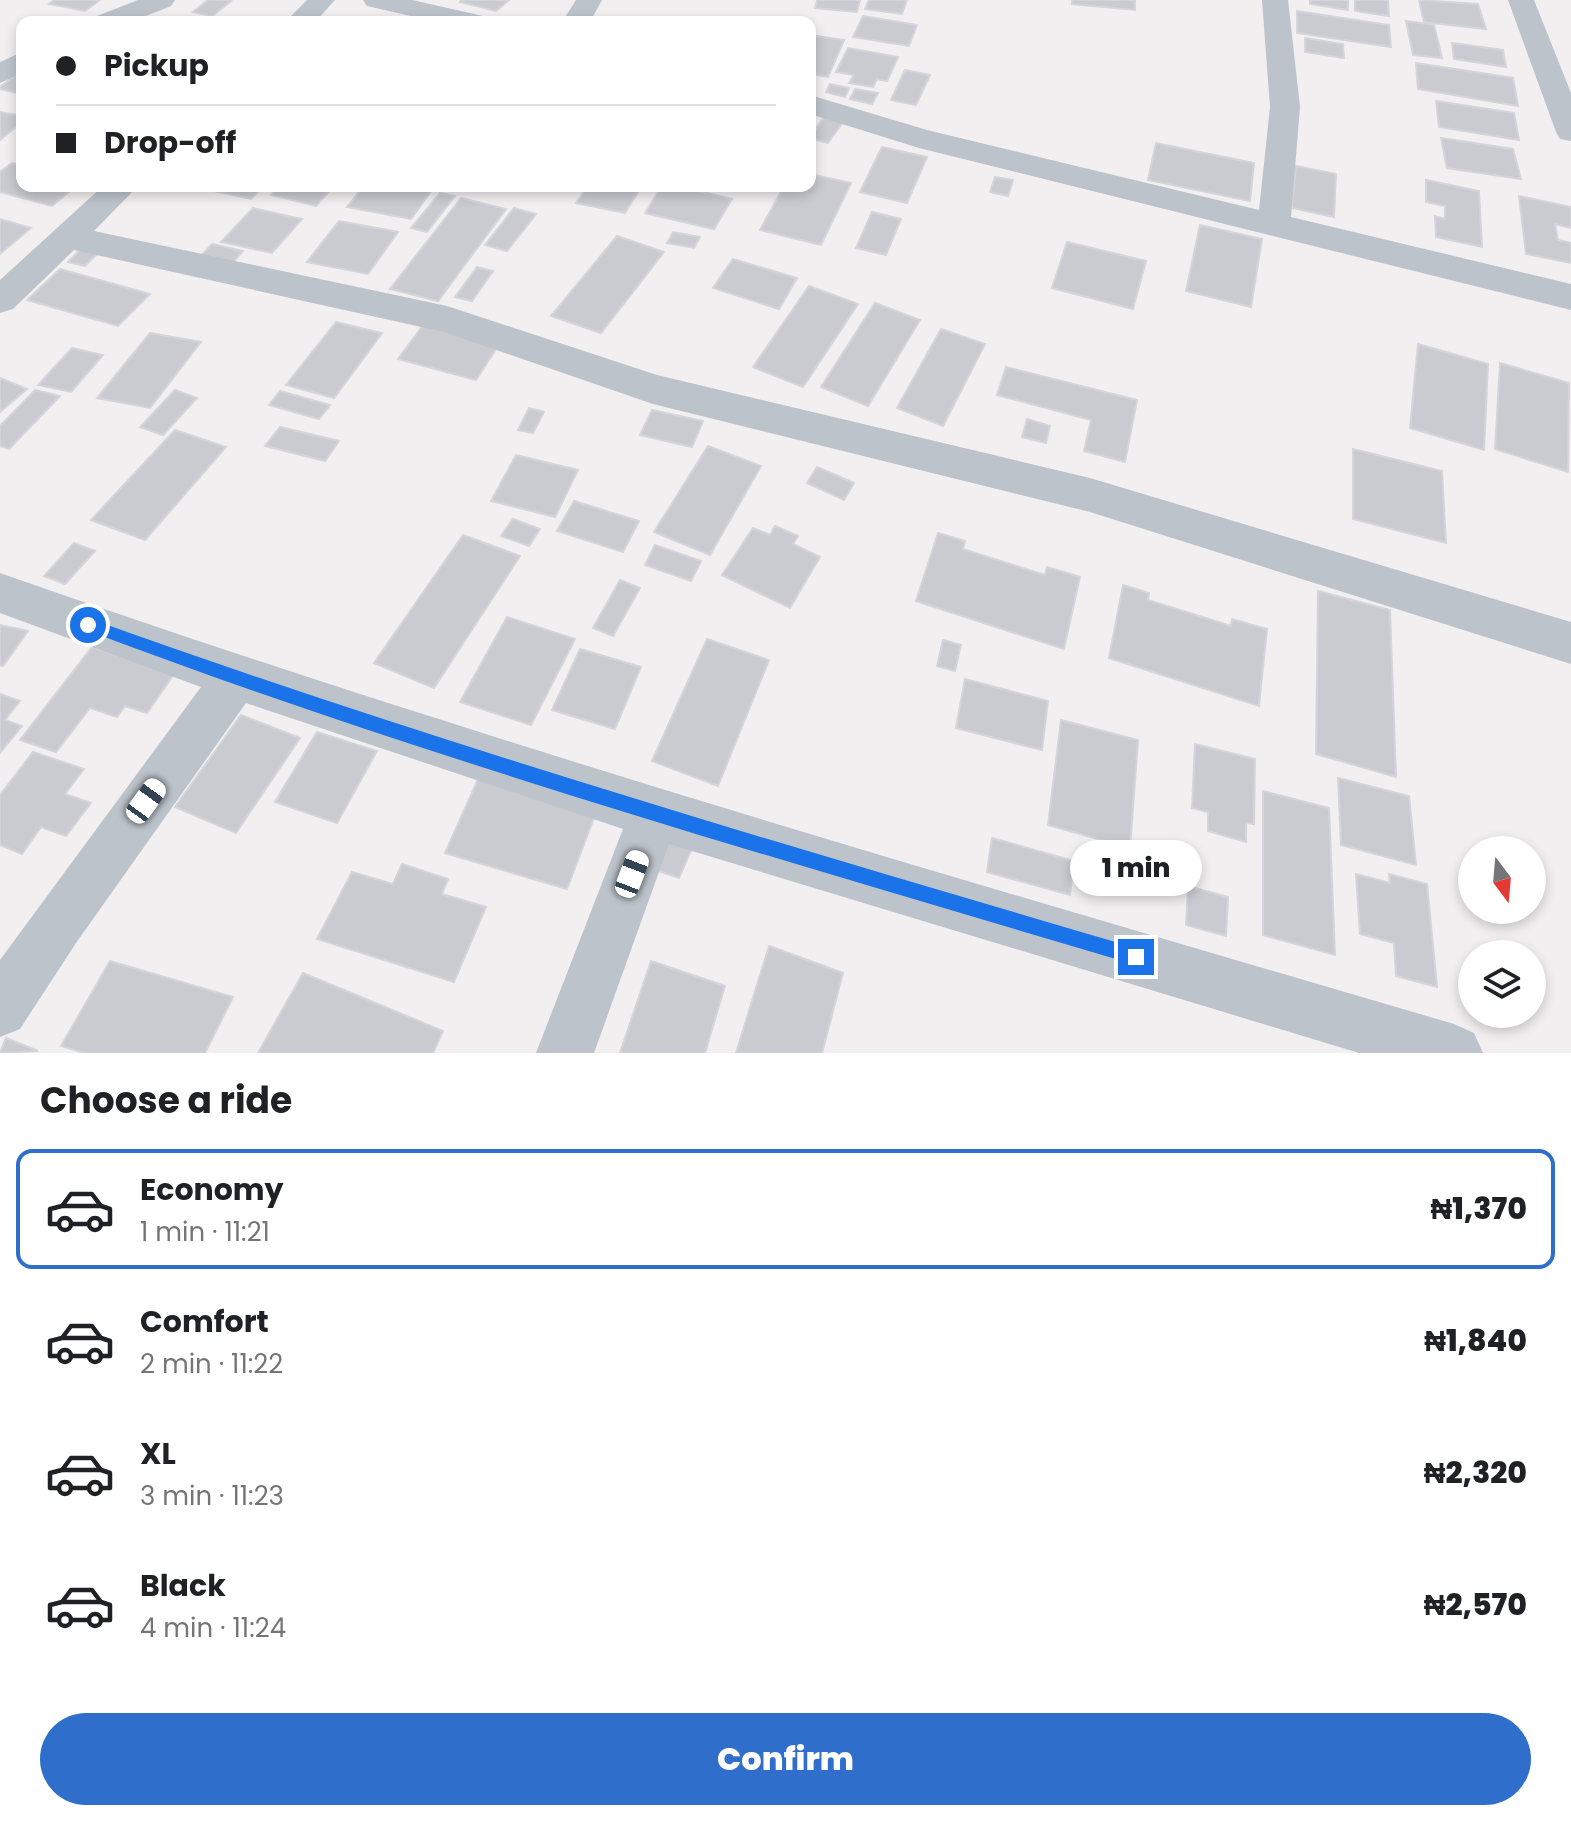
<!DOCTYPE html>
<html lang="en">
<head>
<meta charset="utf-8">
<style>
  body { margin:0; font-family:Poppins,sans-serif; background:#f6f6f6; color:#202124; height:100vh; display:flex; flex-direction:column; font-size:30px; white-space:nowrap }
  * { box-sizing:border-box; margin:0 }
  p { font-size:26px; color:#757577 }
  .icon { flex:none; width:44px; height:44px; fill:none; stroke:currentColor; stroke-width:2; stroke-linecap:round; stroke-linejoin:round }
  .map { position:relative; height:1053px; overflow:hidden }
  .drawer { display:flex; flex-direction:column; background:#fff; flex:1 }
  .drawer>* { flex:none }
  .guide { position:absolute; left:16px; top:16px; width:800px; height:176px; border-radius:16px; box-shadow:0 4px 12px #0003; display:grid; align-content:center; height:176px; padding:0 40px; background:#fff }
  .needle { width:52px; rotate:164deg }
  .fabs { position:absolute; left:1458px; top:836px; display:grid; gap:16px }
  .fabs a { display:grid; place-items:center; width:88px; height:88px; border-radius:50%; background:#fff; box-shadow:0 4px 12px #0003; font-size:40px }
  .end { position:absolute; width:36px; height:36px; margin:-18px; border:10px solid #1a73e8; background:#fff; box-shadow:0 0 0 4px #fff }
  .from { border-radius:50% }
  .bubble { position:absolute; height:56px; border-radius:28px; background:#fff; box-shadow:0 4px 12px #0003; font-size:26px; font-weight:800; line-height:56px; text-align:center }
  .car { position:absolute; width:24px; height:48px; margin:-24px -12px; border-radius:10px; box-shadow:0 0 6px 2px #0007; background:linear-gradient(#fff 24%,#345 0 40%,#fff 0 76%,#345 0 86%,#fff 0) }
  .guide b { display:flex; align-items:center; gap:28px; height:76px; font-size:30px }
  .guide b+b { border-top:2px solid #e0e0e0 }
  .guide i { width:20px; height:20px; background:#202124 }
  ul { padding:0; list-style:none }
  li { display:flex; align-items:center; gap:24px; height:120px; margin:0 16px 12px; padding:0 24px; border:4px solid transparent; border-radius:16px }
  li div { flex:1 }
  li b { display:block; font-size:30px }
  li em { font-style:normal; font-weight:800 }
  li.current { border-color:#2f6fcb }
  li>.icon { width:72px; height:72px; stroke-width:1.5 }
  h2 { padding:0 40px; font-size:36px; line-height:96px }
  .primary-button { display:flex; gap:16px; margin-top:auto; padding:16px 40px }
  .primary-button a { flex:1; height:92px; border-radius:48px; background:#2f6fcb; color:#fff; font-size:32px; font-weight:800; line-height:92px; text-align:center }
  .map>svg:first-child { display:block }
  .building { fill:#c9cbd1; stroke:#d4d5da; stroke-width:2 }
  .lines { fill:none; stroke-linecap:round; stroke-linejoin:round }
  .minor { fill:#bcc3ca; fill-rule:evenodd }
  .route { fill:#1a73e8 }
</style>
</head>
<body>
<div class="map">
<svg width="1571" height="1053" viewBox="0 0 1571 1053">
  <rect width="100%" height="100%" fill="#f1efef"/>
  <!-- building -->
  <path class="building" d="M54 0H100L85 11 49 4Z
    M208 0H228L231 1 212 16 193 12Z
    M462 0H509L496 11 460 2Z
    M817 0H860L857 12 815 8Z
    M869 0H907L902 14 865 9Z
    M1072 0H1135V10L1072 4Z
    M1310 0H1348V10L1310 4Z
    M1355 0H1388L1389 16 1355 11Z
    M1419 0 1478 4 1486 29 1424 22Z
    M1297 11 1389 25 1391 47 1297 33Z
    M863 16 917 25 909 46 853 37Z
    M1406 21 1434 25 1442 58 1413 55Z
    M810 35 844 40 828 77 810 74Z
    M1305 38 1343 44 1344 58 1305 52Z
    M1452 43 1503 50 1506 67 1454 59Z
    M848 48 898 57 887 81 877 79 873 87 849 83 854 75 836 72Z
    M1416 63 1513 78 1518 106 1418 89Z
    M22 70V94L0 89V87Z
    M905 70 930 75 916 105 891 100Z
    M830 84 849 88 845 97 826 92Z
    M855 89 878 93 872 104 850 99Z
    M1436 101 1514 113 1519 140 1439 127Z
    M0 112 22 116V122L0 140Z
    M824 117 843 122 828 143 810 138Z
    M1441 138 1513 149 1521 179 1447 168Z
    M1156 143 1254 163 1250 201 1148 180Z
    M882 147 927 157 907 203 860 192Z
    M12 163 22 165V186H76L52 206 0 192V172Z
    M1296 166 1336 174 1334 217 1292 208Z
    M810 174 851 183 821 245 760 230 784 186H810Z
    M995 177 1013 180 1008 196 990 192Z
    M1426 180 1479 191 1482 247 1436 237 1435 216 1445 219V206L1426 202Z
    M191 186H264L251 199Z
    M279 186H334L316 206 271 195Z
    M364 186H409L432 190 411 219 347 207Z
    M588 186H642L625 213 576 203Z
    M662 186H677L732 199 714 229 645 213Z
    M440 193 455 196 427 232 411 228Z
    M1519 196 1571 207V228L1555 224 1558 240 1571 243V263L1526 254Z
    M461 198 506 209 438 301 390 289Z
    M253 208 302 219 272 253 221 242Z
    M514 208 536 214 507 251 485 245Z
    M872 212 901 219 886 255 856 248Z
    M0 219 31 228 0 254Z
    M339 221 398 232 368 274 307 262Z
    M1200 225 1262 239 1251 307 1186 291Z
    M673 232 700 237 694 248 667 243Z
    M617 236 664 252 601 333 551 316Z
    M1067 242 1146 261 1133 309 1052 288Z
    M212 244 243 251 230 266 199 258Z
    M84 246 101 250 85 266 68 262Z
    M733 259 797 278 779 309 713 288Z
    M477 267 493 271 472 301 455 297Z
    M60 269 150 294 118 326 27 300Z
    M809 286 858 304 803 387 753 367Z
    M875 303 920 320 868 406 821 387Z
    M336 322 382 333 334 398 286 385Z
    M424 324 500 343 476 380 398 359Z
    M941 329 985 344 943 426 897 408Z
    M150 333 201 342 150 408 97 398Z
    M1418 344 1488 364 1484 450 1410 428Z
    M72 348 103 355 71 392 38 385Z
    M1500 363 1569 383 1568 472 1495 449Z
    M1006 367 1137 400 1125 462 1084 451 1091 420 997 395Z
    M0 378 27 389 0 412Z
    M35 390 60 396 9 449 0 446V426Z
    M175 390 197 398 163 435 140 427Z
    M280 391 330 405 319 419 269 405Z
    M529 408 544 412 533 433 518 430Z
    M652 410 703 421 692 447 640 435Z
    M1027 419 1050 426 1046 443 1022 437Z
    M280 427 339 441 325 461 265 446Z
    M175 430 226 447 145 540 91 520Z
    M708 446 761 466 710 555 654 532Z
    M1353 449 1442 471 1446 543 1353 519Z
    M516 455 578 470 555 517 491 501Z
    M817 467 854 483 844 500 807 483Z
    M574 501 639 521 623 552 557 531Z
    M513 519 540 529 529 546 501 536Z
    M775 526 798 536 793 544 820 557 790 608 722 575 753 528 770 535Z
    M938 533 965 541 963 549 1045 575 1047 567 1080 577 1064 649 916 601Z
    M463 535 520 556 434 688 374 663Z
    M74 543 95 551 65 584 44 576Z
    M655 545 701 561 691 581 645 565Z
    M620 580 640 588 613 636 593 628Z
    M1123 585 1149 593 1148 600 1231 626 1232 619 1267 629 1259 706 1109 658Z
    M1318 591 1390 610 1396 777 1316 754Z
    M507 617 575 639 531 725 460 702Z
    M0 625 28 631 3 666 0 665Z
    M707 639 769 660 718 786 652 761Z
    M943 640 961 645 955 671 937 666Z
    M92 647 174 674 147 713 125 706 117 717 90 708 56 752 20 740Z
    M580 649 641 667 615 729 552 710Z
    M965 679 1048 701 1042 750 956 728Z
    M0 694 20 701 5 720 22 726 0 753Z
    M241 715 300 738 236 833 175 807Z
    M1061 720 1138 740 1130 848 1048 825Z
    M317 732 377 751 337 823 275 802Z
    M1195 744 1255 759 1254 824 1246 823V842L1208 831V812L1192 808Z
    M33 752 84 769 65 794 91 803 66 836 41 827 22 854 0 845V795Z
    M479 777 597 810 567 889 445 853Z
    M1338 778 1409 796 1416 865 1341 845Z
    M1263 791 1329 808 1335 955 1263 935Z
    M668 835 693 846 679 878 653 869Z
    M992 838 1074 861 1070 895 987 872Z
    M402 864 448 879 442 894 486 907 454 982 317 939 352 872 393 884Z
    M1356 874 1390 883 1389 874 1427 884 1437 987 1396 976 1394 943 1360 934Z
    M1188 886 1228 897 1226 936 1186 925Z
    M769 946 843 973 822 1053H736Z
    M110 961 233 997 205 1053H84L61 1046Z
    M651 961 725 986 705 1053H620Z
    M303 973 443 1031 433 1053H258Z
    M6 1038 38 1051 0 1053Z"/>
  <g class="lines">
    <!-- minor -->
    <path class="minor" d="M138 0H175L171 6 131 22H93L97 16Z
      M307 0H335L315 22H285Z
      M363 0H412L483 16 487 22H437L367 6Z
      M576 0H602L590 22H562Z
      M1262 0H1288L1300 107 1291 217 1571 284V310L919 148 810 114V95L927 130 1259 210 1270 107Z
      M1508 0H1534L1571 93V141L1560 139 1556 132Z
      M22 52V73L0 83V62Z
      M103 186H138L94 231 447 306 657 375 1090 478 1571 622V664L1090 512 653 404 444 332 74 250 13 309 0 313V280Z
      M0 573C479 741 967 881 1454 1024L1474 1033 1483 1053H1359L669 844 594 1053H536L623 829 246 703 76 943 20 1029 0 1037V960L201 687 0 613Z"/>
  </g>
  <!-- route -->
  <path class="route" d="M88 618C433 742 785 845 1136 948L1142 951 1144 957 1142 963 1136 965C783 860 428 759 83 629L81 625Z"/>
</svg>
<div class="fabs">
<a><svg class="needle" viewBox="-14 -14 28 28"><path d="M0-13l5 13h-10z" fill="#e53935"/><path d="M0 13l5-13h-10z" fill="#757577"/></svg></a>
<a><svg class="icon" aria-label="layers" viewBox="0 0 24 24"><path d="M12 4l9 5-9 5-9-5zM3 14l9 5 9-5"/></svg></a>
</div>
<i class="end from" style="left:88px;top:625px"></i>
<i class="end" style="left:1136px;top:957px"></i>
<div class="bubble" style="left:1070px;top:840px;width:132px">1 min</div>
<i class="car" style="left:146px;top:801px;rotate:36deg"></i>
<i class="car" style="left:632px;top:874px;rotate:21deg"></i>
<div class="guide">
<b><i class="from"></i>Pickup</b>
<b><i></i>Drop-off</b>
</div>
</div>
<section class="drawer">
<h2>Choose a ride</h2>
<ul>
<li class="current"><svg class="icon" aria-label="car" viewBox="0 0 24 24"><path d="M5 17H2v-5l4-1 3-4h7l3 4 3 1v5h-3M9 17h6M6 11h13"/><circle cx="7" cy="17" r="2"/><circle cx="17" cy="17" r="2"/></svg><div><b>Economy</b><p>1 min · 11:21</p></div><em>₦1,370</em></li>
<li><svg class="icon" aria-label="car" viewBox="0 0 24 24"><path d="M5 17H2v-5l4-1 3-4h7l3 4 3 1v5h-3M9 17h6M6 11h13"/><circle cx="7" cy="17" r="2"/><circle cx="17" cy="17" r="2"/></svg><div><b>Comfort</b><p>2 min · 11:22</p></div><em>₦1,840</em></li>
<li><svg class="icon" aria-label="car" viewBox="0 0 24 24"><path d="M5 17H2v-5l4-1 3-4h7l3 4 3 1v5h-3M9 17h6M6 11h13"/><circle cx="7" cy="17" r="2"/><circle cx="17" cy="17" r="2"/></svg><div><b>XL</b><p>3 min · 11:23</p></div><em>₦2,320</em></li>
<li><svg class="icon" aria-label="car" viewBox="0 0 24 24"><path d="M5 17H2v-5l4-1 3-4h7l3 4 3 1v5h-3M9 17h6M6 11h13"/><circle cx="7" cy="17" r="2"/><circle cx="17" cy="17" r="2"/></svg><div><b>Black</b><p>4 min · 11:24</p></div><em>₦2,570</em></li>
</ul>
<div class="primary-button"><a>Confirm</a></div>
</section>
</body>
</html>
